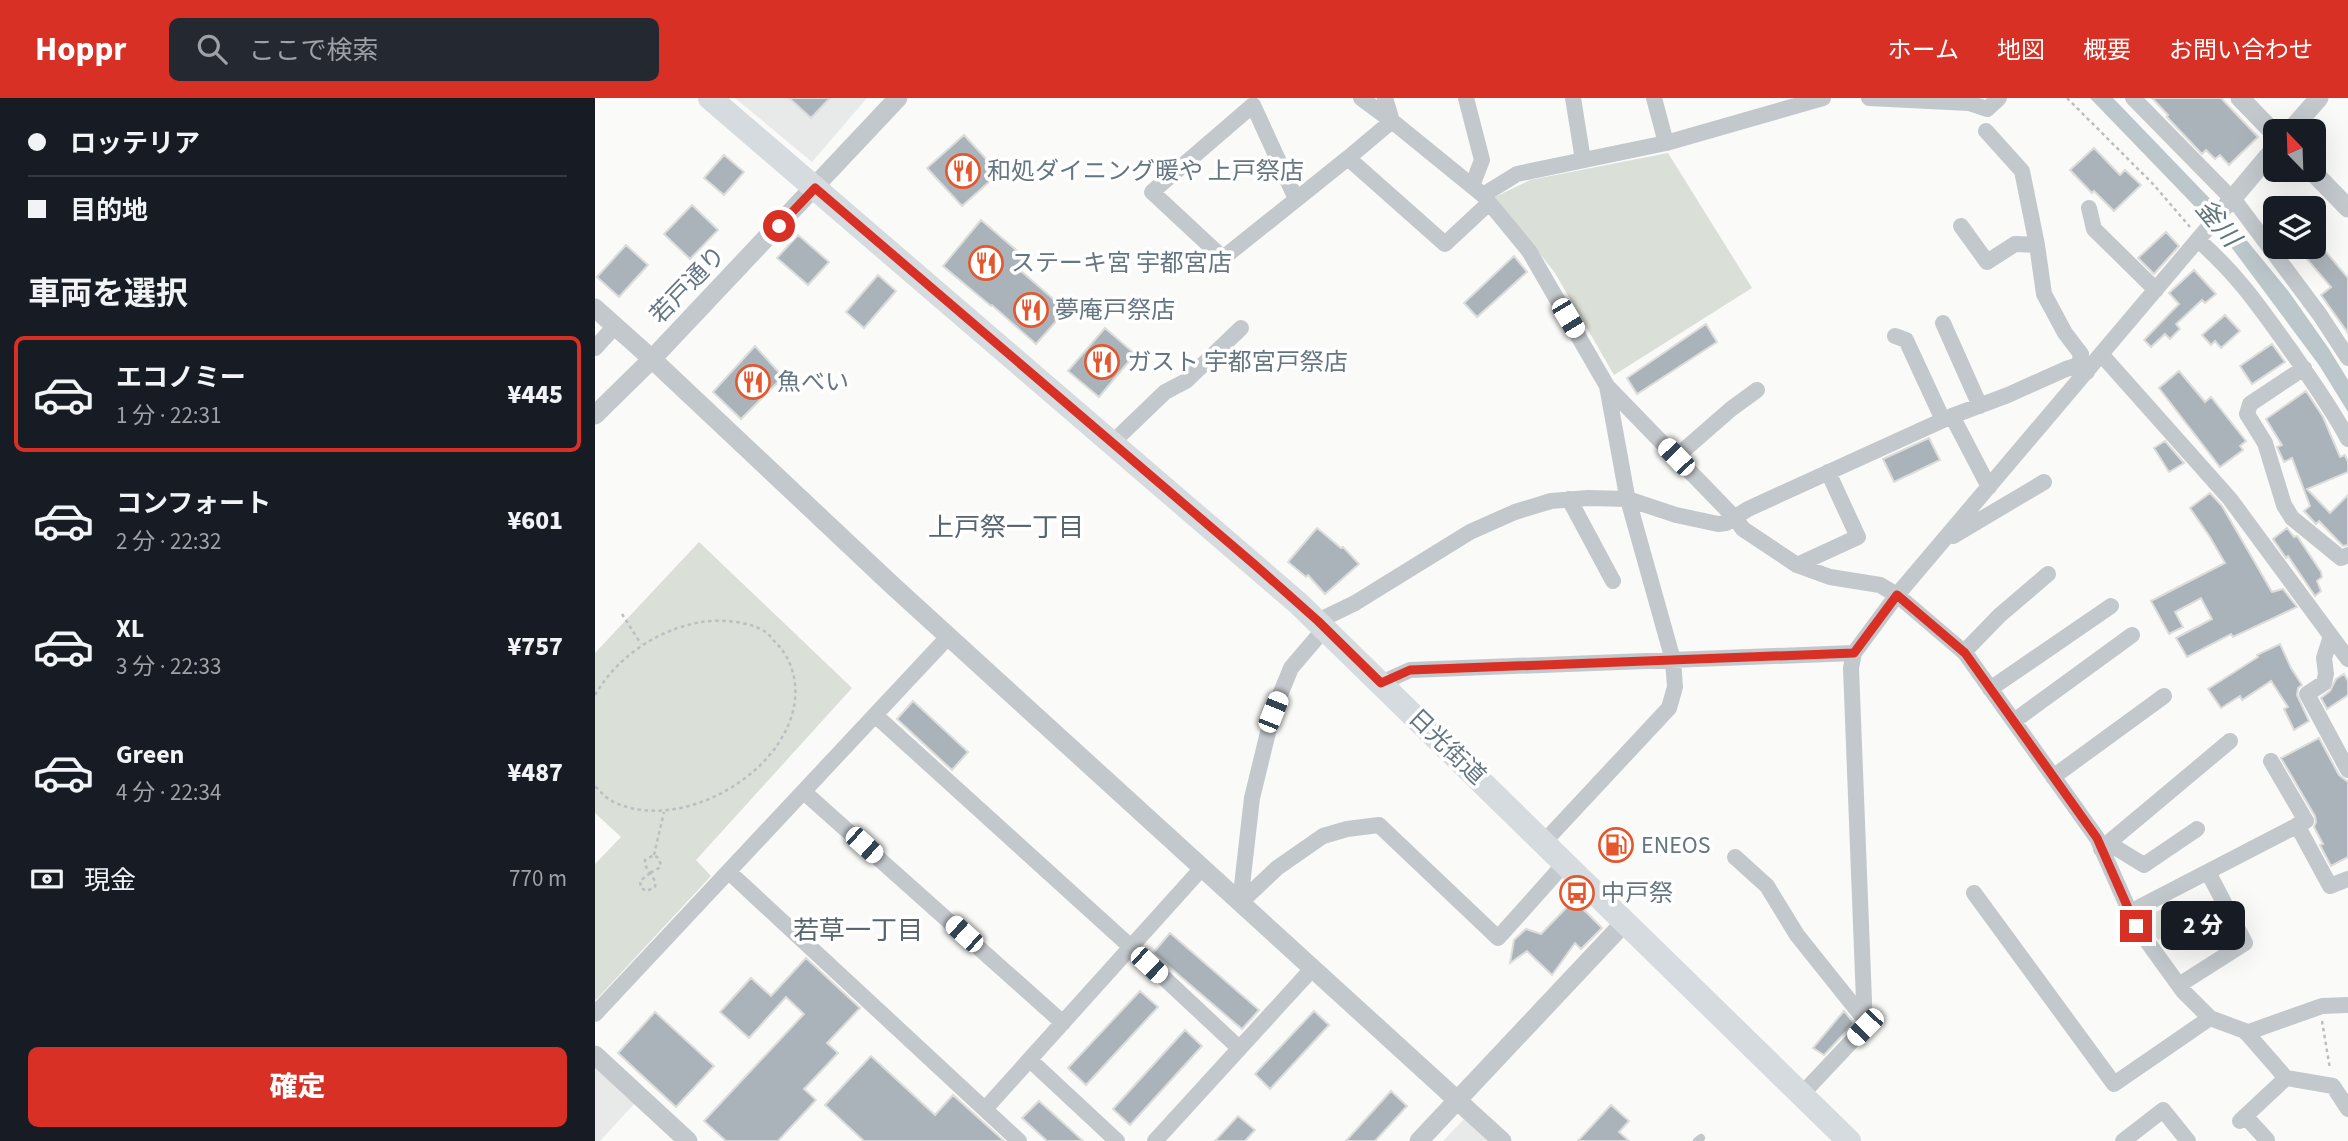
<!DOCTYPE html>
<html lang="ja">
<head>
<meta charset="utf-8">
<style>
  body { margin:0; font-family:"Source Sans 3","Noto Sans JP",sans-serif; background:#242831; color:#f1f3f6; height:100vh; display:flex; flex-direction:column; font-size:26px; white-space:nowrap }
  * { box-sizing:border-box; margin:0 }
  p { font-size:23px; color:#9ea1a6 }
  .icon { flex:none; width:38px; height:38px; fill:none; stroke:currentColor; stroke-width:2; stroke-linecap:round; stroke-linejoin:round }
  .map { position:relative; flex:1; overflow:hidden }
  .panel { display:flex; flex-direction:column; background:#171b24; width:595px }
  .panel>* { flex:none }
  .guide { display:grid; align-content:center; height:154px; padding:0 28px; background:#171b24 }
  .needle { width:46px; rotate:337deg }
  .controls { position:absolute; left:1668px; top:21px; display:grid; gap:14px }
  .controls a { display:grid; place-items:center; width:63px; height:63px; border-radius:10px; background:#171b24; box-shadow:0 7px 28px #0002; font-size:35px }
  .end { position:absolute; width:32px; height:32px; margin:-16px; border:9px solid #d93025; background:#fff; box-shadow:0 0 0 4px #fff }
  .from { border-radius:50% }
  .bubble { position:absolute; height:49px; border-radius:10px; background:#171b24; box-shadow:0 7px 28px #0002; font-size:23px; font-weight:800; line-height:49px; text-align:center }
  .car { position:absolute; width:21px; height:42px; margin:-21px -10px; border-radius:9px; box-shadow:0 0 5px 2px #0007; background:linear-gradient(#fff 24%,#345 0 40%,#fff 0 76%,#345 0 86%,#fff 0) }
  .guide b { display:flex; align-items:center; gap:24px; height:66px; font-size:26px }
  .guide b+b { border-top:2px solid #363941 }
  .guide i { width:18px; height:18px; background:#f1f3f6 }
  ul { padding:0; list-style:none }
  li { display:flex; align-items:center; gap:21px; height:116px; margin:0 14px 10px; padding:0 14px; border:4px solid transparent; border-radius:10px }
  li div { flex:1 }
  li b { display:block; font-size:26px }
  li em { font-style:normal; font-weight:800 }
  li.on { border-color:#d93025 }
  li>.icon { width:63px; height:63px; stroke-width:1.5 }
  h2 { padding:0 28px; font-size:32px; line-height:84px }
  .pay { display:flex; align-items:center; gap:18px; height:77px; padding:0 28px; font-size:26px }
  .pay p { margin-inline-start:auto }
  .action { display:flex; gap:14px; margin-top:auto; padding:14px 28px }
  .action a { flex:1; height:80px; border-radius:10px; background:#d93025; color:#fff; font-size:28px; font-weight:800; line-height:80px; text-align:center }
  header { display:flex; align-items:center; gap:42px; box-sizing:border-box; height:98px; padding:0 35px; background:#d93025; color:#fff }
  header strong { font-size:33px }
  nav { display:flex; gap:38px; margin-inline-start:auto; font-size:24px }
  .search { width:490px; height:63px; background:#242831; display:flex; align-items:center; gap:18px; box-sizing:border-box; padding:0 24px; border-radius:10px; color:#9ea1a6; font-size:26px }
  main { display:flex; flex:1; min-height:0 }
  .map>svg:first-child { display:block }
  .built { fill:#e8e9e9 }
  .green { fill:#dadfd7 }
  .water { fill:#bbc7cb }
  .building { fill:#aab3b9; stroke:#dcdcda; stroke-width:2 }
  .lines { fill:none; stroke-linecap:round; stroke-linejoin:round }
  .path { stroke:#bbbfc2; stroke-width:2.5; stroke-dasharray:3.5 3.5; stroke-linecap:butt }
  .service { stroke:#c3c8cc; stroke-width:8 }
  .minor { stroke:#c3c8cc; stroke-width:16 }
  .tertiary { stroke:#c3c8cc; stroke-width:19 }
  .trunk { stroke:#d6dbdf; stroke-width:24 }
  .route { stroke:#d93025; stroke-width:9 }
  .labels { text-anchor:middle; dominant-baseline:central; stroke-width:7; stroke-linejoin:round; paint-order:stroke }
  .poi-label { font-size:24px; fill:#657683; stroke:#fff; text-anchor:start }
  .street-label { font-size:24px; fill:#657683; stroke:#fff }
  .water-label { font-size:26px; font-style:italic; fill:#60757c; stroke:#fff }
  .neighbourhood-label { font-size:26px; fill:#57646e; stroke:#fff }
</style>
</head>
<body>
<header>
<strong>Hoppr</strong>
<div class="search"><svg class="icon" aria-label="search" viewBox="0 0 24 24"><circle cx="10" cy="10" r="6"/><path d="M15 15l6 6"/></svg>ここで検索</div>
<nav><a>ホーム</a><a>地図</a><a>概要</a><a>お問い合わせ</a></nav>
</header>
<main>
<section class="panel">
<div class="guide">
<b><i class="from"></i>ロッテリア</b>
<b><i></i>目的地</b>
</div>
<h2>車両を選択</h2>
<ul>
<li class="on"><svg class="icon" aria-label="car" viewBox="0 0 24 24"><path d="M5 17H2v-5l4-1 3-4h7l3 4 3 1v5h-3M9 17h6M6 11h13"/><circle cx="7" cy="17" r="2"/><circle cx="17" cy="17" r="2"/></svg><div><b>エコノミー</b><p>1 分 · 22:31</p></div><em>¥445</em></li>
<li><svg class="icon" aria-label="car" viewBox="0 0 24 24"><path d="M5 17H2v-5l4-1 3-4h7l3 4 3 1v5h-3M9 17h6M6 11h13"/><circle cx="7" cy="17" r="2"/><circle cx="17" cy="17" r="2"/></svg><div><b>コンフォート</b><p>2 分 · 22:32</p></div><em>¥601</em></li>
<li><svg class="icon" aria-label="car" viewBox="0 0 24 24"><path d="M5 17H2v-5l4-1 3-4h7l3 4 3 1v5h-3M9 17h6M6 11h13"/><circle cx="7" cy="17" r="2"/><circle cx="17" cy="17" r="2"/></svg><div><b>XL</b><p>3 分 · 22:33</p></div><em>¥757</em></li>
<li><svg class="icon" aria-label="car" viewBox="0 0 24 24"><path d="M5 17H2v-5l4-1 3-4h7l3 4 3 1v5h-3M9 17h6M6 11h13"/><circle cx="7" cy="17" r="2"/><circle cx="17" cy="17" r="2"/></svg><div><b>Green</b><p>4 分 · 22:34</p></div><em>¥487</em></li>
</ul>
<div class="pay"><svg class="icon" aria-label="cash" viewBox="0 0 24 24"><path d="M3 7h18v10H3z"/><circle cx="12" cy="12" r="2"/></svg>現金<p>770 m</p></div>
<div class="action"><a>確定</a></div>
</section>
<div class="map">
<svg width="1753" height="1043" viewBox="0 0 1753 1043">
  <rect width="100%" height="100%" fill="#fafaf8"/>
  <!-- built -->
  <path class="built" d="M140 0H272L217 64Z
    M0 970 40 1005 5 1043H0Z
    M869 1021 893 1043H848Z"/>
  <!-- green -->
  <path class="green" d="M1073 55 1157 190 1019 277 960 175 900 99 935 82Z
    M104 444 257 590 101 762 116 778 0 903V766L26 739 0 715V555Z
    M1582 804 1594 828 1563 842 1554 828V817Z"/>
  <!-- water -->
  <path class="water" d="M1495 0H1518L1621 107 1610 119Z
    M1635 122 1694 194 1734 251 1753 282V314L1724 267 1625 134Z"/>
  <!-- building -->
  <path class="building" d="M194 0H235L216 20Z
    M1557 0H1626L1663 39 1634 67 1625 57 1620 61 1611 52 1607 56 1572 19 1573 17Z
    M369 37 404 75 367 108 332 70Z
    M1499 50 1525 77 1530 72 1546 87 1519 113 1499 93 1497 95 1475 72Z
    M129 57 149 74 129 97 109 80Z
    M97 107 123 132 95 161 69 136Z
    M386 122 434 163 426 173 471 212 441 246 397 207 396 208 348 168Z
    M1571 134 1584 148 1559 176 1543 160Z
    M203 137 234 164 213 187 182 160Z
    M31 147 53 167 24 199 2 179Z
    M1726 148 1753 180V235L1726 197 1736 189 1711 160Z
    M919 158 932 174 882 219 869 205Z
    M1599 172 1621 196 1610 205 1607 202 1581 226 1585 231 1575 241 1570 236 1556 249 1549 242 1584 206 1574 195Z
    M283 177 301 193 269 230 251 214Z
    M1630 217 1645 233 1626 250 1620 243 1616 247 1607 237Z
    M1111 226 1122 244 1042 296 1032 280Z
    M510 230 540 256 504 299 473 273Z
    M1677 246 1690 264 1657 286 1645 268Z
    M160 248 188 279 146 321 118 294Z
    M1584 273 1610 304 1616 299 1651 343 1645 348 1648 352 1625 369 1564 290Z
    M1711 293 1728 319 1745 359 1750 357 1753 364V374L1712 391 1735 415 1753 397V447L1748 448 1724 423 1721 426 1709 413 1715 408 1697 360 1689 364 1682 349 1687 347 1671 321Z
    M1334 340 1345 362 1299 384 1288 361Z
    M1570 343 1589 365 1574 374 1559 350Z
    M1615 395 1627 408 1677 494 1688 491 1702 509 1638 539 1636 536 1592 559 1581 540 1617 521 1606 500 1580 514 1588 529 1574 536 1556 503 1630 465 1615 439 1595 410Z
    M722 430 746 450 748 449 764 466 730 496 713 477 711 479 693 464Z
    M1692 430 1699 439 1702 438 1726 474 1727 479 1722 483 1726 493 1720 498 1693 458 1691 460 1678 441Z
    M1685 546 1696 570 1707 587 1703 590 1702 597 1714 623 1699 632 1689 611 1693 609 1676 583 1647 602 1645 598 1626 610 1613 591 1663 559 1662 557Z
    M1749 576 1753 583V597L1732 611 1726 600 1735 593 1741 581Z
    M318 603 373 654 357 672 302 621Z
    M1724 640 1744 677 1753 684V759L1736 768 1725 747 1728 746 1719 729 1721 724 1720 718 1686 660Z
    M979 802 1007 830 986 851 980 845 957 877 932 853 915 865 919 842 931 831 946 836Z
    M575 835 664 912 647 931 558 855Z
    M211 860 265 910 232 945 243 955 209 991 221 1002 183 1043H131L109 1023 209 916 191 899 154 940 125 914 156 880 176 898Z
    M545 893 563 909 491 987 473 970Z
    M719 913 734 927 675 991 660 976Z
    M1249 913 1259 925 1229 957 1218 950Z
    M60 914 119 968 81 1009 23 955Z
    M590 932 607 948 535 1027 518 1011Z
    M276 958 340 1017 358 997 409 1043H269L230 1007Z
    M796 993 812 1008 780 1043H751Z
    M444 1003 488 1043H452L427 1020Z
    M1016 1007 1034 1023 1024 1034 1034 1043H983Z
    M643 1018 660 1032 650 1043H620Z"/>
  <g class="lines">
    <!-- path -->
    <path class="path" d="M1472 0 1559 87 1595 129
      M27 516 46 546
      M0 597C23 558 62 532 106 524 125 521 153 523 169 533 173 535 177 540 180 544 192 555 198 570 200 586 208 667 86 741 15 702 10 699 5 693 0 688
      M59 757 69 714
      M55 775 45 783 46 790 52 793 60 789C62 778 49 773 50 762L59 757 63 760 66 767 64 770 55 775
      M1727 923 1735 971"/>
    <!-- service -->
    <path class="service" d="M1102 1043 1106 1040"/>
    <!-- minor -->
    <path class="minor" d="M766 0 797 23 753 60 850 146 894 105
      M790 0 797 23 888 97 934 153 1012 288 1140 420 1148 431 1202 467 1235 479 1285 487 1302 497 1370 555 1502 740 1541 828 1588 893 1615 920 1650 933 1691 980 1738 988 1753 1011
      M871 0 887 62 877 88
      M978 0 988 62
      M1059 0 1071 45
      M1274 0 1374 5 1392 11 1404 0
      M1538 0 1643 107 1725 217 1753 260
      M1391 33 1427 73 1442 147
      M888 97 922 76 1071 45 1228 0
      M701 101 658 7 557 94 628 160 753 60
      M1494 110 1499 131 1561 192
      M1366 128 1392 164 1420 146 1442 147 1449 196 1470 235 1486 256 1484 267
      M1603 142C1642 176 1664 208 1694 250 1715 280 1736 309 1753 341
      M1348 225 1385 308
      M1300 238 1311 242 1348 322
      M0 250 20 228
      M1506 256 1635 401 1753 561
      M1709 270 1655 306 1652 316 1670 345 1689 407 1697 420 1746 460 1753 457
      M1357 318 1394 389
      M517 345 570 294 591 283 646 230
      M1081 359 1136 311 1162 292
      M974 401 1018 483
      M1358 438 1449 384
      M1202 467 1263 439 1233 374
      M723 523 760 505 875 434 920 414 956 403 993 400 1033 401 1081 417 1123 426 1131 425 1153 411 1357 318 1413 297 1471 271 1484 267 1492 274
      M1736 538 1729 560 1731 576 1729 585 1712 596 1753 672
      M1369 554 1405 517 1453 476
      M786 585 815 572 1259 555 1302 497 1633 106
      M1395 591 1516 508
      M280 617 537 850 644 950
      M1419 623 1537 537
      M1458 679 1569 598
      M209 694 468 925
      M1702 727 1735 788 1753 781
      M949 744 1074 610 1080 589 1078 562 1032 398 1012 288
      M1513 745 1549 767 1602 731
      M1506 751 1635 643
      M1140 759 1172 788 1202 837 1270 922
      M134 774 424 1043
      M1379 795 1519 986 1615 920
      M645 805 682 770 728 738 752 731 784 727 903 840 970 765
      M645 805 657 700 678 614 696 570 730 530
      M1535 814 1711 723 1676 663
      M1584 887 1650 845 1613 774
      M0 916 354 538
      M1651 935 1727 908 1753 907
      M435 962 522 1043
      M1207 996 1270 929 1256 570 1259 555
      M390 1011 607 770
      M1650 1018 1672 1042
      M1645 1023 1691 980
      M560 1043 717 871
      M1528 1043 1568 1012 1593 1043"/>
    <!-- tertiary -->
    <path class="tertiary" d="M1645 0 1680 36
      M1695 33 1724 0
      M1716 72 1753 110
      M1633 106 1680 50
      M0 210 57 261 297 487 907 1043
      M0 317 57 261 303 0
      M0 957 93 1043
      M824 1043 1030 824"/>
    <!-- trunk -->
    <path class="trunk" d="M115 0 703 505 1254 1043"/>
  </g>
  <g class="lines">
    <!-- route -->
    <path class="route" d="M184 128 220 90 660 467 723 523 786 585 815 572 1259 555 1302 497 1370 555 1502 740 1541 828"/>
  </g>
  <!-- icons -->
  <defs>
    <g id="restaurant-ring" transform="scale(1.75)"><circle r="9.5" fill="#fff" stroke="#e4572e" stroke-width="1.5"/><path d="M-5-6h1v4h1v-4h1v4h1v-4h1v5L-1.5 .5V6h-2V.5L-5-1ZM5-6V6H3V1.5H1.5Q1.5-4 5-6Z" fill="#e4572e"/></g>
    <g id="fuel-ring" transform="scale(1.75)"><circle r="9.5" fill="#fff" stroke="#e4572e" stroke-width="1.5"/><path d="M-5.5-6h7V0h2V4h1.3V-2.5L3-4.5l.8-.8L6-3V5H2.5V1h-1V6h-7ZM-4.2-4.7v3.2H.2V-4.7Z" fill="#e4572e"/></g>
    <g id="bus-ring" transform="scale(1.75)"><circle r="9.5" fill="#fff" stroke="#e4572e" stroke-width="1.5"/><path d="M-5-6H5V4H4V6H2V4H-2V6H-4V4H-5ZM-3.5-4V0h7V-4ZM-3.5 1.2v1.5H-2V1.2ZM2 1.2v1.5H3.5V1.2Z" fill="#e4572e"/></g>
  </defs>
  <g fill-rule="evenodd">
    <use href="#restaurant-ring" x="368" y="73"/>
    <use href="#restaurant-ring" x="391" y="165"/>
    <use href="#restaurant-ring" x="436" y="212"/>
    <use href="#restaurant-ring" x="507" y="264"/>
    <use href="#restaurant-ring" x="158" y="284"/>
    <use href="#fuel-ring" x="1021" y="747"/>
    <use href="#bus-ring" x="982" y="795"/>
  </g>
  <g class="labels">
    <!-- poi labels -->
    <g class="poi-label">
      <text x="392" y="73">和処ダイニング暖や 上戸祭店</text>
      <text x="416" y="165">ステーキ宮 宇都宮店</text>
      <text x="460" y="212">夢庵戸祭店</text>
      <text x="532" y="264">ガスト 宇都宮戸祭店</text>
      <text x="182" y="284">魚べい</text>
      <text x="1046" y="747">ENEOS</text>
      <text x="1006" y="795">中戸祭</text>
    </g>
    <!-- street labels -->
    <g class="street-label">
      <text transform="translate(93 187) rotate(-46)">若戸通り</text>
      <text transform="translate(852 649) rotate(44)">日光街道</text>
    </g>
    <!-- water labels -->
    <g class="water-label">
      <text transform="translate(1623 125) rotate(50)">釜川</text>
    </g>
    <!-- neighbourhood labels -->
    <g class="neighbourhood-label">
      <text x="411" y="429">上戸祭一丁目</text>
      <text x="263" y="832">若草一丁目</text>
    </g>
  </g>
</svg>
<div class="controls">
<a><svg class="needle" viewBox="-14 -14 28 28"><path d="M0-13l5 13h-10z" fill="#e53935"/><path d="M0 13l5-13h-10z" fill="#9ea1a6"/></svg></a>
<a><svg class="icon" aria-label="layers" viewBox="0 0 24 24"><path d="M12 4l9 5-9 5-9-5zM3 14l9 5 9-5"/></svg></a>
</div>
<i class="end from" style="left:184px;top:128px"></i>
<i class="end" style="left:1541px;top:828px"></i>
<div class="bubble" style="left:1566px;top:803px;width:84px">2 分</div>
<i class="car" style="left:973px;top:220px;rotate:149deg"></i>
<i class="car" style="left:1081px;top:359px;rotate:316deg"></i>
<i class="car" style="left:678px;top:614px;rotate:22deg"></i>
<i class="car" style="left:269px;top:747px;rotate:132deg"></i>
<i class="car" style="left:369px;top:836px;rotate:312deg"></i>
<i class="car" style="left:554px;top:867px;rotate:133deg"></i>
<i class="car" style="left:1270px;top:929px;rotate:224deg"></i>
</div>
</main>
</body>
</html>
